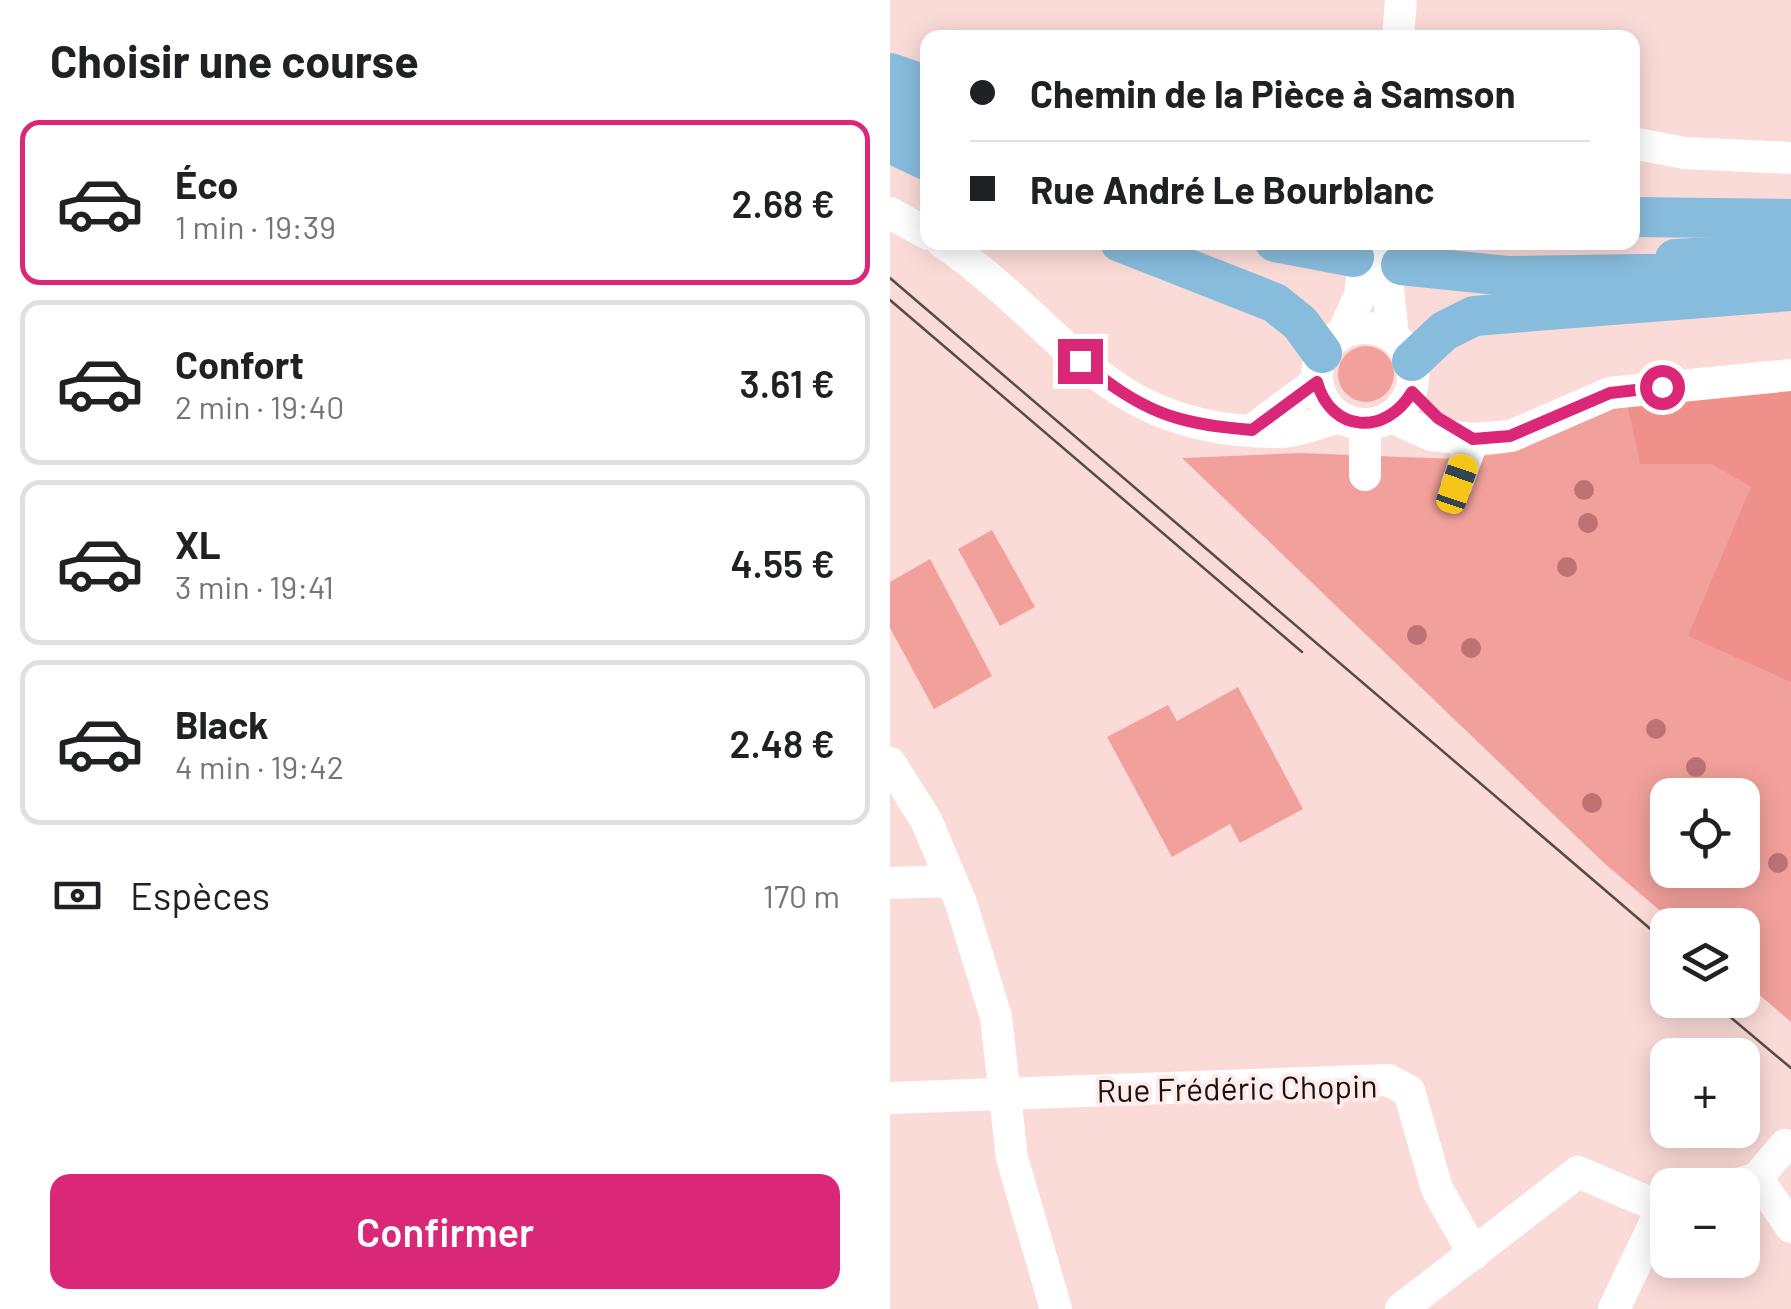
<!DOCTYPE html>
<html lang="fr">
<head>
<meta charset="utf-8">
<style>
  body { margin:0; font-family:Barlow,sans-serif; background:#f6f6f6; color:#202124; height:100vh; display:flex; flex-direction:column; font-size:38px; white-space:nowrap }
  * { box-sizing:border-box; margin:0 }
  p { font-size:32px; color:#757577 }
  .icon { flex:none; width:55px; height:55px; fill:none; stroke:currentColor; stroke-width:2; stroke-linecap:round; stroke-linejoin:round }
  .map { position:relative; flex:1; overflow:hidden }
  .sheet { display:flex; flex-direction:column; background:#fff; width:890px }
  .sheet>* { flex:none }
  .guide { position:absolute; left:30px; top:30px; width:720px; height:220px; border-radius:20px; box-shadow:0 5px 25px #0003; display:grid; align-content:center; height:220px; padding:0 50px; background:#fff }
  .controls { position:absolute; left:760px; top:778px; display:grid; gap:20px }
  .controls a { display:grid; place-items:center; width:110px; height:110px; border-radius:20px; background:#fff; box-shadow:0 5px 25px #0003; font-size:50px }
  .end { position:absolute; width:45px; height:45px; margin:-22px; border:12px solid #db2777; background:#fff; box-shadow:0 0 0 5px #fff }
  .from { border-radius:50% }
  .car { position:absolute; width:30px; height:60px; margin:-30px -15px; border-radius:12px; box-shadow:0 0 8px 2px #0007; background:linear-gradient(#f5c518 24%,#345 0 40%,#f5c518 0 76%,#345 0 86%,#f5c518 0) }
  .guide b { display:flex; align-items:center; gap:35px; height:95px; font-size:38px }
  .guide b+b { border-top:2px solid #e0e0e0 }
  .guide i { width:25px; height:25px; background:#202124 }
  ul { padding:0; list-style:none }
  li { display:flex; align-items:center; gap:30px; height:165px; margin:0 20px 15px; padding:0 30px; border:5px solid #e0e0e0; border-radius:20px }
  li div { flex:1 }
  li b { display:block; font-size:38px }
  li em { font-style:normal; font-weight:600 }
  li.active { border-color:#db2777 }
  li>.icon { width:90px; height:90px; stroke-width:1.5 }
  h2 { padding:0 50px; font-size:45px; line-height:120px }
  .pay { display:flex; align-items:center; gap:25px; height:110px; padding:0 50px; font-size:38px }
  .pay p { margin-inline-start:auto }
  .primary-button { display:flex; gap:20px; margin-top:auto; padding:20px 50px }
  .primary-button a { flex:1; height:115px; border-radius:20px; background:#db2777; color:#fff; font-size:40px; font-weight:600; line-height:115px; text-align:center }
  main { display:flex; flex:1; min-height:0 }
  .map>svg:first-child { display:block }
  .green { fill:#f2a09b; fill-rule:evenodd }
  .forest { fill:#f0908b }
  .lines { fill:none; stroke-linecap:round; stroke-linejoin:round }
  .minor { stroke:#fff; stroke-width:32 }
  .major { stroke:#88bcdd; stroke-width:40 }
  .tram { stroke:#5a4a48; stroke-width:2.5 }
  .tree { fill:#be7274 }
  .route { stroke:#db2777; stroke-width:12 }
  .labels { text-anchor:middle; dominant-baseline:central; stroke-width:8; stroke-linejoin:round; paint-order:stroke }
  .street-label { font-size:32px; fill:#1a100f; stroke:#ffebea }
</style>
</head>
<body>
<main>
<section class="sheet">
<h2>Choisir une course</h2>
<ul>
<li class="active"><svg class="icon" aria-label="car" viewBox="0 0 24 24"><path d="M5 17H2v-5l4-1 3-4h7l3 4 3 1v5h-3M9 17h6M6 11h13"/><circle cx="7" cy="17" r="2"/><circle cx="17" cy="17" r="2"/></svg><div><b>Éco</b><p>1 min · 19:39</p></div><em>2.68 €</em></li>
<li><svg class="icon" aria-label="car" viewBox="0 0 24 24"><path d="M5 17H2v-5l4-1 3-4h7l3 4 3 1v5h-3M9 17h6M6 11h13"/><circle cx="7" cy="17" r="2"/><circle cx="17" cy="17" r="2"/></svg><div><b>Confort</b><p>2 min · 19:40</p></div><em>3.61 €</em></li>
<li><svg class="icon" aria-label="car" viewBox="0 0 24 24"><path d="M5 17H2v-5l4-1 3-4h7l3 4 3 1v5h-3M9 17h6M6 11h13"/><circle cx="7" cy="17" r="2"/><circle cx="17" cy="17" r="2"/></svg><div><b>XL</b><p>3 min · 19:41</p></div><em>4.55 €</em></li>
<li><svg class="icon" aria-label="car" viewBox="0 0 24 24"><path d="M5 17H2v-5l4-1 3-4h7l3 4 3 1v5h-3M9 17h6M6 11h13"/><circle cx="7" cy="17" r="2"/><circle cx="17" cy="17" r="2"/></svg><div><b>Black</b><p>4 min · 19:42</p></div><em>2.48 €</em></li>
</ul>
<div class="pay"><svg class="icon" aria-label="cash" viewBox="0 0 24 24"><path d="M3 7h18v10H3z"/><circle cx="12" cy="12" r="2"/></svg>Espèces<p>170 m</p></div>
<div class="primary-button"><a>Confirmer</a></div>
</section>
<div class="map">
<svg width="901" height="1309" viewBox="0 0 901 1309">
  <rect width="100%" height="100%" fill="#fbdbd8"/>
  <!-- green -->
  <path class="green" d="M448 374a28 28 0 1 1 56 0a28 28 0 1 1-56 0Z
    M901 388V1022L853 981 852 925H787L714 863 292 458 409 453 566 459 616 453 671 432 724 405ZM778 795H852V870H778Z
    M102 530 145 607 110 626 68 549Z
    M40 559 102 676 44 709 0 628V582Z
    M348 687 413 809 350 843 340 824 282 857 217 737 278 705 287 721Z"/>
  <!-- forest -->
  <path class="forest" d="M901 388V682L798 636 861 487 822 464H750L737 403Z"/>
  <g class="lines">
    <!-- minor -->
    <path class="minor" d="M508 38 511 0
      M742 143 795 153 901 158
      M0 213 38 234
      M52 242C179 328 213 434 390 432 408 432 431 422 449 417
      M502 242 496 271 503 335
      M427 376a48 48 0 1 1 96 0a48 48 0 1 1-96 0Z
      M453 333 470 295 477 242
      M501 417 541 435 583 439 621 436 720 393 901 375
      M475 424V475
      M362 430 427 382
      M567 484 583 439
      M0 763 36 820 71 903 106 1017 122 1158 166 1309
      M0 883 61 881
      M0 1098 498 1080 519 1091 547 1189 584 1254
      M867 1178 901 1227
      M845 1185 867 1178 895 1145
      M511 1309 688 1172 772 1208 778 1206
      M724 1309 772 1208"/>
    <!-- major -->
    <path class="major" d="M0 73 38 86
      M0 112 38 129
      M0 143 38 161
      M742 217 901 219
      M230 242 385 303 410 323 432 353
      M385 242 464 257
      M785 259 901 253
      M511 265 617 276 816 273
      M522 361 554 331 584 316 901 291"/>
    <!-- tram -->
    <path class="tram" d="M0 278 778 944
      M0 300 412 652
      M820 1000 901 1068"/>
  </g>
  <!-- trees -->
  <g class="tree">
    <circle cx="694" cy="490" r="10"/>
    <circle cx="698" cy="523" r="10"/>
    <circle cx="677" cy="567" r="10"/>
    <circle cx="527" cy="635" r="10"/>
    <circle cx="581" cy="648" r="10"/>
    <circle cx="766" cy="729" r="10"/>
    <circle cx="806" cy="767" r="10"/>
    <circle cx="702" cy="803" r="10"/>
    <circle cx="888" cy="863" r="10"/>
  </g>
  <g class="lines">
    <!-- route -->
    <path class="route" d="M190 361C252 411 283 424 362 430L427 382C441 433 496 436 522 392L548 418 583 439 620 436 720 393 772 387"/>
  </g>
  <g class="labels">
    <!-- street labels -->
    <g class="street-label">
      <text transform="translate(347 1087) rotate(-1)">Rue Frédéric Chopin</text>
    </g>
  </g>
</svg>
<div class="controls">
<a><svg class="icon" aria-label="locate" viewBox="0 0 24 24"><circle cx="12" cy="12" r="6"/><path d="M12 2v4M12 18v4M2 12h4M18 12h4"/></svg></a>
<a><svg class="icon" aria-label="layers" viewBox="0 0 24 24"><path d="M12 4l9 5-9 5-9-5zM3 14l9 5 9-5"/></svg></a>
<a>+</a>
<a>−</a>
</div>
<i class="end from" style="left:772px;top:387px"></i>
<i class="end" style="left:190px;top:361px"></i>
<i class="car" style="left:567px;top:484px;rotate:19deg"></i>
<div class="guide">
<b><i class="from"></i>Chemin de la Pièce à Samson</b>
<b><i></i>Rue André Le Bourblanc</b>
</div>
</div>
</main>
</body>
</html>
